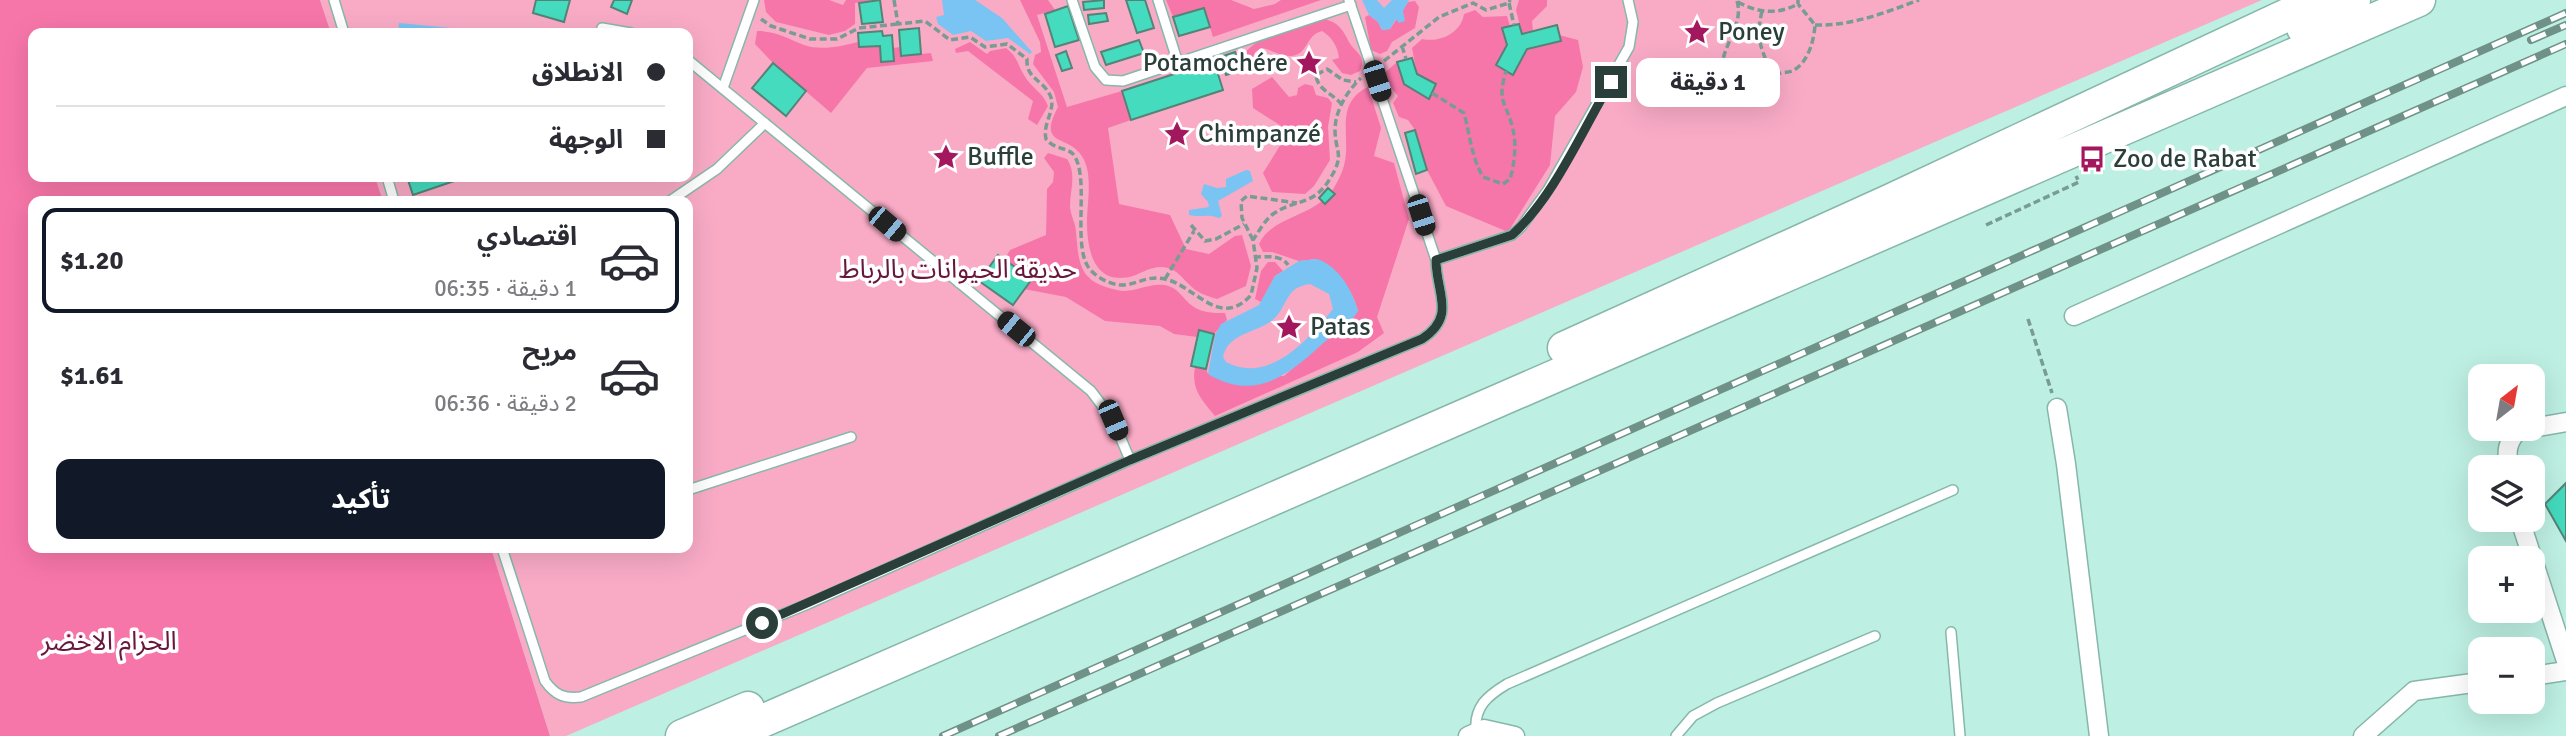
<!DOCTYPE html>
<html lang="ar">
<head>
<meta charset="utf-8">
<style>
  body { margin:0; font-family:Signika,"Noto Sans Arabic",sans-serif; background:#f2f2f3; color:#2b2b33; direction:rtl; height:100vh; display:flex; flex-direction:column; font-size:26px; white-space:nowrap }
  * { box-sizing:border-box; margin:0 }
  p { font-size:23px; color:#7c7c81 }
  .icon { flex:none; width:38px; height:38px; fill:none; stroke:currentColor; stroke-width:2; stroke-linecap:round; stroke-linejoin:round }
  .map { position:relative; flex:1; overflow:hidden; direction:ltr }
  .sheet { position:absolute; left:28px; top:196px; width:665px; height:357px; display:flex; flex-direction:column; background:#fff; border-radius:14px; box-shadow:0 7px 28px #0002; direction:rtl }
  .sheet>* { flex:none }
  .hud { position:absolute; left:28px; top:28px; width:665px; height:154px; border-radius:14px; box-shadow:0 7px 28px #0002; direction:rtl; display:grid; align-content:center; height:154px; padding:0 28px; background:#fff }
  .needle { width:46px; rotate:31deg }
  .fabs { position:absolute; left:2468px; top:364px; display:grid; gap:14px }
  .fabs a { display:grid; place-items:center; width:77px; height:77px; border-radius:14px; background:#fff; box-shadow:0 7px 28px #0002; font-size:35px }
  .end { position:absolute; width:32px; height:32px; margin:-16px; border:9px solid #2b3f3a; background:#fff; box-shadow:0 0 0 4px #fff }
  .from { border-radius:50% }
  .bubble { position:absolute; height:49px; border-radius:14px; background:#fff; box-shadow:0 7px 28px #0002; font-size:23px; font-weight:700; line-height:49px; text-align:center; direction:rtl }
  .car { position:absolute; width:21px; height:42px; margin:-21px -10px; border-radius:9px; box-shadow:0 0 5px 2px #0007; background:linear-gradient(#222 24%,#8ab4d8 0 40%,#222 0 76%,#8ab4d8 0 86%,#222 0) }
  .hud b { display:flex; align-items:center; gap:24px; height:66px; font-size:26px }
  .hud b+b { border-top:2px solid #e1e1e2 }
  .hud i { width:18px; height:18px; background:#2b2b33 }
  ul { padding:12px 0 0; list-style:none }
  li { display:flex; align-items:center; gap:21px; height:105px; margin:0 14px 10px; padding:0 14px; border:4px solid transparent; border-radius:14px }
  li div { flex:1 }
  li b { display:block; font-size:26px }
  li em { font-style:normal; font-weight:700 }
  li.current { border-color:#111827 }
  li>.icon { width:63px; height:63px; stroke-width:1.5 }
  .button { display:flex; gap:14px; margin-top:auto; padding:14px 28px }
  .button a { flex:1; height:80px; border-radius:14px; background:#111827; color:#fff; font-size:28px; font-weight:700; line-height:80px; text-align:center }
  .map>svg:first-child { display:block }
  .green { fill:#f9abc6 }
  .forest { fill:#f776a9 }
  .water { fill:#79c4f2; fill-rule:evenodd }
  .building { fill:#44dbbe; stroke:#548377; stroke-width:2 }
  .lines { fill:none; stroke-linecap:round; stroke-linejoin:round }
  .lane-casing { stroke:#86b7aa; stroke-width:12 }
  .street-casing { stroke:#86b7aa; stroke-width:21 }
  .highway-casing { stroke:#86b7aa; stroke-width:35 }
  .path { stroke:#789c93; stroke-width:3.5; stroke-dasharray:7 3.5; stroke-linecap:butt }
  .lane { stroke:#fff; stroke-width:9 }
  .street { stroke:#fff; stroke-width:18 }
  .highway { stroke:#fff; stroke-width:32 }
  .rail-casing { stroke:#6f9188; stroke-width:8 }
  .rail { stroke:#fff; stroke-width:5; stroke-dasharray:16; stroke-linecap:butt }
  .route { stroke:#2b3f3a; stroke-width:9 }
  .labels { text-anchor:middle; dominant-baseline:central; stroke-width:7; stroke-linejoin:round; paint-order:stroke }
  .poi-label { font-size:26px; fill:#2b3f3a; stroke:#fff; text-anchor:start }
  .park-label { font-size:26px; fill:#66173b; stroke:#fff }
</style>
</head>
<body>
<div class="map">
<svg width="2566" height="736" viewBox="0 0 2566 736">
  <rect width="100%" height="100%" fill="#bdefe2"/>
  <!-- green -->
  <path class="green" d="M320 0H2262L566 736H550L491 548H688V201H383L375 177H688V33H331Z"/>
  <!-- forest -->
  <path class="forest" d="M0 0H320L331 33H33V177H375L383 201H33V548H491L550 736H0Z
    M764 0H829L843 5 846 0H876L855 3V24L845 31 829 35 776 22 766 12Z
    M1020 0H1048L1055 10 1037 15 1067 107 1122 91 1131 120 1108 128 1119 204 1170 215 1186 249 1209 254 1235 236 1242 235 1251 266 1246 286 1217 299C1211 297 1203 295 1197 291 1187 285 1180 271 1168 268 1155 264 1144 272 1133 276 1094 287 1087 250 1087 222 1087 203 1093 175 1083 158 1070 133 1036 149 1058 107L1054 92 1033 64 1035 55 1041 52 1040 42Z
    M1166 0H1231L1254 9 1275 4 1281 0H1321L1213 37 1204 8 1173 17Z
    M1519 0H1547V6L1532 21 1533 31 1522 34 1516 10Z
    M1415 1 1419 7 1415 28 1392 42 1387 51 1380 54 1371 50 1365 17 1369 15 1378 22 1382 30 1390 29 1408 2Z
    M1475 10 1483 17 1507 16 1510 26 1502 29 1507 45 1496 65 1512 75 1527 49 1560 42 1559 35 1578 40 1583 67 1576 92 1555 116 1550 165 1508 232 1446 206 1427 170 1415 130 1408 120 1399 117 1393 103 1398 96 1381 76 1397 62 1404 84 1429 99 1436 84 1417 74 1412 48 1422 39C1440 43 1461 33 1464 14Z
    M1325 19C1339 23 1343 30 1349 42 1356 54 1367 55 1360 71L1351 75 1342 73 1332 60 1339 58C1338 47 1332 37 1322 31 1305 35 1308 57 1289 56 1280 55 1271 50 1262 48L1255 52 1251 63 1254 69 1246 73 1241 59C1254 33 1299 28 1325 19Z
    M757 31C776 31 787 38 804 45 821 51 842 46 858 42L859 47 880 46 882 62 894 61 893 48 900 47 901 56 931 53 933 61 867 68 831 113 773 63 755 44Z
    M970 42 987 54 990 51 1006 48C1018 57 1017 64 1024 75 1031 88 1043 92 1048 106L1037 125 1028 119 1033 101 968 51 956 53 955 49Z
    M1272 77 1289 97 1297 95 1298 88 1305 84 1313 86 1316 95 1328 98 1332 103 1328 127 1330 160 1314 186 1305 194 1272 192 1263 173 1289 131 1253 108 1252 89Z
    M1368 87 1381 128 1374 156 1394 163 1409 219 1377 317 1384 333 1358 352 1215 416C1201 399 1191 389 1195 367L1206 369 1208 374 1284 376 1358 311C1352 287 1337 272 1317 259L1299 261 1272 252H1263L1259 244C1270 220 1303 217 1322 201L1326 204 1334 194 1332 191C1338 181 1343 172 1345 161 1350 134 1335 103 1368 87Z
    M1048 153 1067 159C1077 174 1070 190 1070 206 1070 215 1076 223 1076 232 1079 265 1079 282 1117 290 1133 294 1147 283 1164 285 1179 287 1183 300 1194 307 1203 313 1215 313 1225 313L1227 320 1214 334 1199 330 1197 337 1174 334 1160 326 1105 321 1066 297 1024 289 1004 260 1010 250 1046 235 1047 189 1053 182 1054 172 1044 158Z
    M1268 262H1275L1283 271 1275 276 1261 302 1255 299 1261 271Z"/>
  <!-- water -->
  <path class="water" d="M942 0H975L1002 18 1032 52 1030 54 1008 38 986 41 971 31 953 35 938 24 936 17 944 15Z
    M1362 0H1377L1384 8 1392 0H1409L1403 11 1405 21 1399 23 1396 19 1390 29 1382 30 1378 22 1369 15Z
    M399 23 493 32V33H398Z
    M1246 170 1250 171 1253 181 1218 201 1222 216 1219 218C1208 213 1200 218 1189 215V210L1209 207 1208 202 1201 194 1204 184 1217 188 1226 187V179Z
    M1317 259C1338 266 1352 289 1358 311L1354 317C1310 349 1271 412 1208 374L1215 335 1221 324 1259 305 1275 276 1299 261ZM1310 284 1329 294 1333 309C1309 339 1269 385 1226 362L1223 357C1229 329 1265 334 1279 313 1289 298 1289 287 1310 284Z"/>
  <!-- building -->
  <path class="building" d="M536 0H570L564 22 533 13Z
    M614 0H632L627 14 611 7Z
    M880 0 883 22 862 24 859 3Z
    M1104 0V8L1084 10 1083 2Z
    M1126 0H1145L1154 28 1137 33Z
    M1068 6 1079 40 1055 47 1045 14Z
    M1204 8 1210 27 1179 36 1173 17Z
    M1106 13 1108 21 1089 24 1088 15Z
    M1519 24 1522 34 1557 25 1561 41 1527 49 1513 75 1496 65 1507 45 1502 28Z
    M919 28 921 54 901 56 899 30Z
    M882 31 883 36 892 35 894 61 881 62 880 46 859 47 858 33Z
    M1139 40 1144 53 1106 65 1101 52Z
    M1066 51 1072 68 1062 71 1056 55Z
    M1235 52 1241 70 1226 75 1220 57Z
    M1412 58 1417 74 1436 84 1429 99 1404 84 1397 62Z
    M1214 61 1223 90 1131 120 1122 91Z
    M773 63 806 91 786 116 752 88Z
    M1415 130 1427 170 1416 174 1405 133Z
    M407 177H466L413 195Z
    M1328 188 1335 194 1325 204 1319 198Z
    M998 255 1032 279 1013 305 979 281Z
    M1199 330 1214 334 1206 369 1191 366Z
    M2566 483V541L2545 504Z"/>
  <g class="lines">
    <!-- lane casing -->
    <g class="lane-casing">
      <path id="lane" d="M334 0 344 33
        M1072 0 1095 67 1106 80 1123 81 1351 5
        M1158 0 1178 63
        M1349 0 1436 260
        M602 28 631 33
        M688 60 1091 391 1113 420 1130 460
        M723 88 754 0
        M387 177 394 201
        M670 201 717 169 765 123
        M688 490 851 437
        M502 548 545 681C555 695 564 699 581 697L808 604 1130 460 1422 339C1457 316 1436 293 1436 260L1512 235 1521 227 1548 190 1629 47 1633 22 1628 0
        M1951 632 1960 736
        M1476 731C1474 707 1487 696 1507 684L1953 490
        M1676 736 1693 716 1717 703 1875 636"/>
    </g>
    <!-- street casing -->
    <g class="street-casing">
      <path id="street" d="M2074 316 2566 96
        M2057 408 2066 464 2099 736
        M2532 428 2566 422
        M2509 467C2506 451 2507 443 2518 430L2524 429
        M2520 520 2566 661
        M2532 676 2566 671
        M1468 736 1484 729 1515 736
        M2363 736 2414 691 2480 682"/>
    </g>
    <!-- highway casing -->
    <g class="highway-casing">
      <path id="highway" d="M2303 28 2354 0
        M1564 348 1889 201 2319 0
        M682 736 748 708
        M728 736 2419 0"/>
    </g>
    <!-- path -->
    <path class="path" d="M894 0 898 24 925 21 950 40 970 37 985 47 1007 44 1027 59C1026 79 1042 79 1050 95 1057 109 1042 123 1046 139 1055 150 1066 147 1073 154 1090 175 1073 239 1087 265 1093 276 1111 286 1124 285 1138 284 1148 275 1165 279 1194 285 1220 330 1251 295L1257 268 1253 240C1259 231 1265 220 1273 214 1296 198 1314 207 1331 177 1345 154 1335 152 1335 130 1335 111 1347 91 1361 78
      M1737 1C1747 32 1701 64 1735 88 1753 88 1762 80 1777 74 1782 72 1789 73 1794 70 1808 62 1814 41 1815 25L1798 4
      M1738 2C1758 13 1777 15 1798 4V0
      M1509 3 1514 25
      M1762 11C1754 45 1764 47 1771 78
      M761 19 771 26 810 39H837L859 28 898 24
      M1815 25C1852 26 1884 13 1919 0
      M1402 46 1406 59
      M1384 61 1439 17 1473 3 1486 10 1509 3 1510 0
      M1432 93 1464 113C1470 135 1471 156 1483 177L1503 184 1510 179C1514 166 1517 144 1513 130 1507 101 1496 105 1506 71
      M1342 105C1333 93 1317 90 1316 75L1327 69 1343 80 1356 82
      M1191 225 1205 241 1216 239 1244 224
      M1986 225 2079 182 2076 176
      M1253 240 1242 218 1241 201 1247 196 1297 203
      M1254 257C1266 257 1281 254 1288 265
      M1165 279 1194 231
      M2028 319 2052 393"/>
    <!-- lane -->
    <use href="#lane" class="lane"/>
    <!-- street -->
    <use href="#street" class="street"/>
    <!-- highway -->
    <use href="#highway" class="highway"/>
    <!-- rail casing -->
    <g class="rail-casing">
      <path id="rail" d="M2531 40 2566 25
        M943 736 2566 13
        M999 736 2566 44"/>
    </g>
    <!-- rail -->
    <use href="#rail" class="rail"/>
  </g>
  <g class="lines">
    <!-- route -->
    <path class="route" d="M762 623 1130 460 1422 339C1457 316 1436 293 1436 260L1512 235C1554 197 1582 131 1611 82"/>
  </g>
  <!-- icons -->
  <defs>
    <g id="sight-bare" transform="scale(2.1)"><path d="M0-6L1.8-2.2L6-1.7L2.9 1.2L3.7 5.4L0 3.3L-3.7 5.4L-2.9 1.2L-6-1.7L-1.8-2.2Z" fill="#a3175e" stroke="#fff" stroke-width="2.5" paint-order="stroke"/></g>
    <g id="bus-bare" transform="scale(2.1)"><path d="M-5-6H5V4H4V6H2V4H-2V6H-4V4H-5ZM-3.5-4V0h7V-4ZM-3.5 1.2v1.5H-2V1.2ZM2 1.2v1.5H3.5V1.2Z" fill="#a3175e" stroke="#fff" stroke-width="2.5" paint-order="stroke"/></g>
  </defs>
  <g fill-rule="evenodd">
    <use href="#sight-bare" x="1697" y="32"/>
    <use href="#sight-bare" x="1309" y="63"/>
    <use href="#sight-bare" x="1177" y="134"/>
    <use href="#sight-bare" x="946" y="157"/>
    <use href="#bus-bare" x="2092" y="159"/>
    <use href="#sight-bare" x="1289" y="327"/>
  </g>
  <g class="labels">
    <!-- poi labels -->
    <g class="poi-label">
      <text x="1718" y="32">Poney</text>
      <text x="1288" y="63" text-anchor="end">Potamochére</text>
      <text x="1198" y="134">Chimpanzé</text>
      <text x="967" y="157">Buffle</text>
      <text x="2113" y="159">Zoo de Rabat</text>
      <text x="1310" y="327">Patas</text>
    </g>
    <!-- park labels -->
    <g class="park-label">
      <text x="958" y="270">حديقة الحيوانات بالرباط</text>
      <text x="109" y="642">الحزام الاخضر</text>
    </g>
  </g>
</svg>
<div class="fabs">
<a><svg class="needle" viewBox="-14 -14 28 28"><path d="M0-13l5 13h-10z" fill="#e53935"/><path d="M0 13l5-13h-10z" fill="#7c7c81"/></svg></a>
<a><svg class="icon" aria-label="layers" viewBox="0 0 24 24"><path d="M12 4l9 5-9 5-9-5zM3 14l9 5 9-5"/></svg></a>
<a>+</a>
<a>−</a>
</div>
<i class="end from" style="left:762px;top:623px"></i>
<i class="end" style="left:1611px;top:82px"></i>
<div class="bubble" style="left:1636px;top:58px;width:144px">1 دقيقة</div>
<i class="car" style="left:1377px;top:81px;rotate:162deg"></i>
<i class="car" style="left:1421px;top:215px;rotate:162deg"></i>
<i class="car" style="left:887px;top:224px;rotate:130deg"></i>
<i class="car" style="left:1016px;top:329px;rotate:309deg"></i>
<i class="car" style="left:1113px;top:420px;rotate:157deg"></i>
<div class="hud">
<b><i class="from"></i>الانطلاق</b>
<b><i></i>الوجهة</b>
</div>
<section class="sheet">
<ul>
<li class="current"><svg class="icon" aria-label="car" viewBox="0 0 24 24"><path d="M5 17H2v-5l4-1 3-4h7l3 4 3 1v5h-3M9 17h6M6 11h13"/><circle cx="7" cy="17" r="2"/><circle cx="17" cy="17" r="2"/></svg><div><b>اقتصادي</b><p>1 دقيقة · 06:35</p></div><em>$1.20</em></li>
<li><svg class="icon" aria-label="car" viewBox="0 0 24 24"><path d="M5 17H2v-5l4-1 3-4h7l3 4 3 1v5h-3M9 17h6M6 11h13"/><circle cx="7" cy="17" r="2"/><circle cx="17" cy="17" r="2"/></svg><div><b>مريح</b><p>2 دقيقة · 06:36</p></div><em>$1.61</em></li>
</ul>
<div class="button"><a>تأكيد</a></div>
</section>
</div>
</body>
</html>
